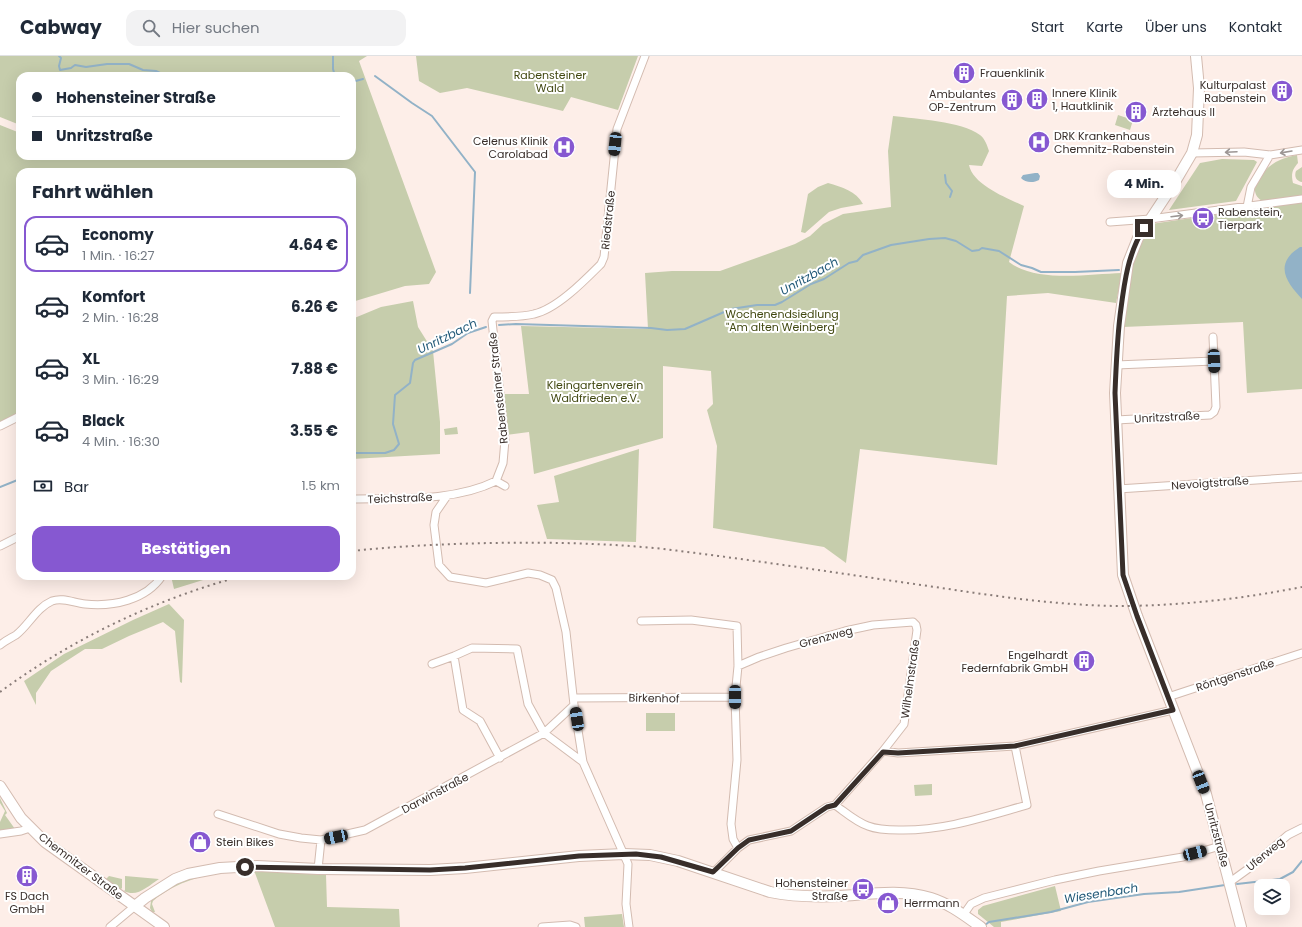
<!DOCTYPE html>
<html lang="de">
<head>
<meta charset="utf-8">
<style>
  body { margin:0; font-family:Poppins,sans-serif; background:#f2f2f3; color:#1f2937; height:100vh; display:flex; flex-direction:column; font-size:15px; white-space:nowrap }
  * { box-sizing:border-box; margin:0 }
  p { font-size:13px; color:#747a83 }
  .icon { flex:none; width:22px; height:22px; fill:none; stroke:currentColor; stroke-width:2; stroke-linecap:round; stroke-linejoin:round }
  .map { position:relative; flex:1; overflow:hidden }
  .drawer { position:absolute; left:16px; top:112px; width:340px; height:412px; display:flex; flex-direction:column; background:#fff; border-radius:12px; box-shadow:0 4px 16px #0002 }
  .drawer>* { flex:none }
  .hud { position:absolute; left:16px; top:16px; width:340px; height:88px; border-radius:12px; box-shadow:0 4px 16px #0002; display:grid; align-content:center; height:88px; padding:0 16px; background:#fff }
  .tools { position:absolute; left:1254px; top:823px; display:grid; gap:8px }
  .tools a { display:grid; place-items:center; width:36px; height:36px; border-radius:8px; background:#fff; box-shadow:0 4px 16px #0002; font-size:20px }
  .end { position:absolute; width:18px; height:18px; margin:-9px; border:5px solid #382e2a; background:#fff; box-shadow:0 0 0 2px #fff }
  .from { border-radius:50% }
  .bubble { position:absolute; height:28px; border-radius:12px; background:#fff; box-shadow:0 4px 16px #0002; font-size:13px; font-weight:700; line-height:28px; text-align:center }
  .car { position:absolute; width:12px; height:24px; margin:-12px -6px; border-radius:5px; box-shadow:0 0 3px 1px #0007; background:linear-gradient(#222 24%,#8ab4d8 0 40%,#222 0 76%,#8ab4d8 0 86%,#222 0) }
  .hud b { display:flex; align-items:center; gap:14px; height:38px; font-size:15px }
  .hud b+b { border-top:1px solid #e0e1e3 }
  .hud i { width:10px; height:10px; background:#1f2937 }
  ul { padding:0; list-style:none }
  li { display:flex; align-items:center; gap:12px; height:56px; margin:0 8px 6px; padding:0 8px; border:2px solid transparent; border-radius:12px }
  li div { flex:1 }
  li b { display:block; font-size:15px }
  li em { font-style:normal; font-weight:700 }
  li.active { border-color:#8658d1 }
  li>.icon { width:36px; height:36px; stroke-width:1.5 }
  h2 { padding:0 16px; font-size:18px; line-height:48px }
  .pay { display:flex; align-items:center; gap:10px; height:44px; padding:0 16px; font-size:15px }
  .pay p { margin-inline-start:auto }
  .button { display:flex; gap:8px; margin-top:auto; padding:8px 16px }
  .button a { flex:1; height:46px; border-radius:12px; background:#8658d1; color:#fff; font-size:16px; font-weight:700; line-height:46px; text-align:center }
  header { display:flex; align-items:center; gap:24px; box-sizing:border-box; height:56px; padding:0 20px; background:#fff; border-bottom:1px solid #e0e1e3 }
  header strong { font-size:19px }
  nav { display:flex; gap:22px; margin-inline-start:auto; font-size:14px }
  .search { width:280px; height:36px; background:#f2f2f3; display:flex; align-items:center; gap:10px; box-sizing:border-box; padding:0 14px; border-radius:12px; color:#747a83; font-size:15px }
  .map>svg:first-child { display:block }
  .green { fill:#c6cdac }
  .water { fill:#92b2c7 }
  .lines { fill:none; stroke-linecap:round; stroke-linejoin:round }
  .stream { stroke:#92b2c7; stroke-width:2 }
  .street-casing { stroke:#d3bbb0; stroke-width:9 }
  .secondary-casing { stroke:#d3bbb0; stroke-width:12 }
  .street { stroke:#fff; stroke-width:7 }
  .secondary { stroke:#fff; stroke-width:10 }
  .rail { stroke:#897c78; stroke-width:2; stroke-dasharray:2 4; stroke-linecap:butt }
  .oneway { stroke:#9c9694 }
  .route { stroke:#382e2a; stroke-width:5 }
  .labels { text-anchor:middle; dominant-baseline:central; stroke-width:4; stroke-linejoin:round; paint-order:stroke }
  .poi-label { font-size:11px; fill:#382e2a; stroke:#fff; text-anchor:start }
  .park-label { font-size:11px; fill:#424912; stroke:#fff }
  .street-label { font-size:11px; fill:#382e2a; stroke:#fff }
  .water-label { font-size:12px; font-style:italic; fill:#235a79; stroke:#fff }
</style>
</head>
<body>
<header>
<strong>Cabway</strong>
<div class="search"><svg class="icon" aria-label="search" viewBox="0 0 24 24"><circle cx="10" cy="10" r="6"/><path d="M15 15l6 6"/></svg>Hier suchen</div>
<nav><a>Start</a><a>Karte</a><a>Über uns</a><a>Kontakt</a></nav>
</header>
<div class="map">
<svg width="1302" height="871" viewBox="0 0 1302 871">
  <rect width="100%" height="100%" fill="#fdeee8"/>
  <!-- green -->
  <path class="green" d="M0 0H367L359 5 436 216 429 228 405 230 352 246V116H20V357L0 368V69L20 77V100H352V20H20V69L0 61Z
    M416 0H638L618 54 571 41 563 55 467 32 440 37 419 25Z
    M1118 59 1133 64 1130 74 1115 69Z
    M893 60C917 63 961 65 980 79 985 83 987 89 989 95L982 110 969 109C973 129 1007 142 1024 150L1009 206C1037 227 1088 218 1122 217L1116 247 1048 237 1007 240 997 409 860 393 846 507 824 491 713 472 717 390 707 354 713 348 711 315 663 310V382L534 418 529 376 507 379 503 338H529L521 270 648 273 645 217 672 215H720L795 188 810 180 823 168 843 158 891 151 888 95Z
    M1297 99 1298 107C1292 114 1291 118 1293 127L1302 130V140L1262 145C1255 140 1253 135 1257 126 1265 110 1279 102 1297 99Z
    M1222 103 1254 104 1257 106 1236 145 1169 154 1200 107Z
    M1302 111V126C1296 125 1294 120 1296 115Z
    M828 127C842 131 856 135 863 148L841 152 829 156 805 177 801 176 808 138 818 131Z
    M1302 146V333L1247 337 1243 266 1123 271 1132 208 1142 184 1151 168Z
    M413 245 418 271 433 295 440 366V398L352 403V263L381 251Z
    M457 371 458 378 445 379 444 373Z
    M639 393 636 486 547 483 537 449 559 446 554 420Z
    M171 520H216L174 533Z
    M169 548 184 564 182 627 180 626 175 575 163 566 129 580 102 593H85L51 615 36 637V649L24 625 64 598 133 564Z
    M646 657H675V675H646Z
    M932 728V739L915 740 914 729Z
    M0 742 7 757 5 759 15 773 0 775V766L5 755 0 747Z
    M238 814 324 817 326 819 327 851 399 853 400 871H275L255 817C221 812 179 823 153 845L152 848 155 856H152L150 852 151 845C163 835 177 825 191 822 206 818 223 817 238 814Z
    M109 820 122 823V832L120 834 106 823Z
    M125 820 159 823C148 830 137 842 124 835L125 834Z
    M1055 830 1061 855 1001 866V871H994L978 858V854L983 850Z
    M622 858 624 871H585L584 861Z"/>
  <!-- water -->
  <path class="water" d="M1035 117H1038L1040 120 1039 124C1034 127 1025 127 1021 122L1023 119Z
    M1300 191H1302V243C1292 232 1278 217 1288 202 1291 197 1296 194 1300 191Z"/>
  <g class="lines">
    <!-- stream -->
    <path class="stream" d="M59 0 61 2 59 10 60 14 71 12 75 9 86 11 107 8H129L143 14 156 15 160 17 168 18 170 20
      M333 0V13L335 20
      M375 20 412 47 432 60 475 116 470 237
      M352 26 363 23
      M945 119 946 127 952 135 950 141
      M499 269 516 268 651 272 667 274 685 273 731 253 757 249H775L782 246 811 228 824 223 849 207 857 205 863 199 891 189 929 183 945 182 956 185 972 195 979 194 982 192 999 195 1021 209 1032 212 1041 216H1075L1119 214
      M352 397H385L394 394 399 388 393 368 395 339 410 327 413 307 415 304 452 288 468 277 486 271
      M0 431 20 423
      M1237 828 1280 823 1293 816 1302 805
      M985 869 989 866 1051 856 1088 846 1144 838 1179 836 1225 829"/>
    <!-- street casing -->
    <g class="street-casing">
      <path id="street" d="M1192 97 1244 96 1270 99 1302 94
        M1247 151 1251 131 1270 99
        M1110 166 1150 163 1302 143
        M1116 309 1214 305
        M1116 364 1210 359 1214 356 1216 351 1213 281
        M0 370 20 360
        M496 425 505 430
        M1118 433 1302 421
        M447 440 436 456 434 469 439 509 450 521 486 527 528 517 540 519 552 524 556 532 566 576 574 649 583 706 628 808 626 848 629 871
        M352 443C399 442 454 446 496 425L503 407 505 384 492 265 494 261C507 261 522 261 534 258 557 253 585 224 601 208L604 201 617 73 645 0
        M0 490 20 480
        M641 565 691 564 737 570 738 610 735 641 737 704 731 768 733 783 738 792
        M0 589C5 585 11 582 16 579 29 569 36 552 52 545 63 541 74 547 85 548 113 551 146 544 162 520
        M454 600 463 654 480 665 500 702
        M432 608 454 600 472 592 517 593 528 648 544 677 583 706
        M1168 641 1302 597
        M574 642 735 641
        M883 695 898 697 1015 690 1173 654
        M835 749C845 756 856 766 868 770 878 774 889 774 899 774 943 775 984 761 1027 749L1015 690
        M218 758 279 778 301 782 321 784 365 774 544 677 574 649
        M0 778 21 775 30 772
        M318 813 321 784
        M713 817 738 792 749 784 791 775 827 751 835 749 883 695 904 668 917 574 916 569 913 566 873 569 845 575 786 592 759 601 738 610
        M1230 826 1248 813 1288 779 1302 772
        M964 858 971 848 984 842 1055 824 1099 815 1183 801 1220 790
        M110 871 135 850
        M542 871 570 869 576 871"/>
    </g>
    <!-- secondary casing -->
    <g class="secondary-casing">
      <path id="secondary" d="M1196 0 1199 32 1197 79 1192 97 1175 126 1138 182 1128 207 1119 270 1115 337 1123 519 1137 560 1206 738 1241 871
        M0 730 21 762 45 786 164 871
        M135 850 145 842 175 823 188 818 220 812 257 810 318 813 430 814 465 812 579 800 624 798 650 799 678 805 770 836C794 841 816 841 840 840 871 838 901 833 931 842 950 848 965 860 981 871"/>
    </g>
    <!-- street -->
    <use href="#street" class="street"/>
    <!-- secondary -->
    <use href="#secondary" class="secondary"/>
    <!-- rail -->
    <path class="rail" d="M352 495C398 490 445 488 491 487 549 486 606 487 664 493 754 504 844 518 935 531 995 540 1055 549 1116 550 1179 550 1241 543 1302 531
      M0 636C72 583 156 543 242 520"/>
  </g>
  <!-- one-way arrows -->
  <defs><path id="oneway-shaft" d="M-6 0H5M1.5-3L5.5 0L1.5 3" fill="none" stroke-width="1.6" stroke-linecap="round" stroke-linejoin="round"/></defs>
  <g class="oneway">
    <use href="#oneway-shaft" transform="translate(1231 96) rotate(177)"/>
    <use href="#oneway-shaft" transform="translate(1286 96) rotate(170)"/>
    <use href="#oneway-shaft" transform="translate(1177 160) rotate(-7)"/>
  </g>
  <g class="lines">
    <!-- route -->
    <path class="route" d="M245 811 430 814 465 812 579 800 636 798 661 801 713 816 738 792 749 784 791 775 827 751 835 749 883 696 898 697 1015 690 1173 654 1137 560 1123 519 1115 337C1116 311 1117 286 1120 260 1124 229 1127 199 1144 172"/>
  </g>
  <!-- icons -->
  <defs>
    <g id="building-disc" transform="scale(1.15)"><circle r="9.5" fill="#8658d1" stroke="#fff"/><path d="M-4-6H4V6H1V3H-1V6H-4ZM-2.5-4.3h1.7v1.8h-1.7ZM.8-4.3h1.7v1.8H.8ZM-2.5-1h1.7V.8h-1.7ZM.8-1h1.7V.8H.8Z" fill="#fff"/></g>
    <g id="hospital-disc" transform="scale(1.15)"><circle r="9.5" fill="#8658d1" stroke="#fff"/><path d="M-5-5h3v3.5h4V-5h3V5h-3V1.5h-4V5h-3Z" fill="#fff"/></g>
    <g id="bus-disc" transform="scale(1.15)"><circle r="9.5" fill="#8658d1" stroke="#fff"/><path d="M-5-6H5V4H4V6H2V4H-2V6H-4V4H-5ZM-3.5-4V0h7V-4ZM-3.5 1.2v1.5H-2V1.2ZM2 1.2v1.5H3.5V1.2Z" fill="#fff"/></g>
    <g id="shop-disc" transform="scale(1.15)"><circle r="9.5" fill="#8658d1" stroke="#fff"/><path d="M-5-2.5h2.3a2.7 3.5 0 0 1 5.4 0H5L5.5 6h-11ZM-1.5-2.5h3a1.5 2.3 0 0 0-3 0Z" fill="#fff"/></g>
  </defs>
  <g fill-rule="evenodd">
    <use href="#building-disc" x="964" y="17"/>
    <use href="#building-disc" x="1282" y="35"/>
    <use href="#building-disc" x="1037" y="43"/>
    <use href="#building-disc" x="1012" y="44"/>
    <use href="#building-disc" x="1136" y="56"/>
    <use href="#hospital-disc" x="1039" y="86"/>
    <use href="#hospital-disc" x="564" y="91"/>
    <use href="#bus-disc" x="1203" y="162"/>
    <use href="#building-disc" x="1084" y="605"/>
    <use href="#shop-disc" x="200" y="786"/>
    <use href="#building-disc" x="27" y="820"/>
    <use href="#bus-disc" x="863" y="833"/>
    <use href="#shop-disc" x="888" y="847"/>
  </g>
  <g class="labels">
    <!-- poi labels -->
    <g class="poi-label">
      <text x="980" y="17">Frauenklinik</text>
      <text x="1266" y="29" text-anchor="end">Kulturpalast<tspan x="1266" dy="13">Rabenstein</tspan></text>
      <text x="1052" y="37">Innere Klinik<tspan x="1052" dy="13">1, Hautklinik</tspan></text>
      <text x="996" y="38" text-anchor="end">Ambulantes<tspan x="996" dy="13">OP-Zentrum</tspan></text>
      <text x="1152" y="56">Ärztehaus II</text>
      <text x="1054" y="80">DRK Krankenhaus<tspan x="1054" dy="13">Chemnitz-Rabenstein</tspan></text>
      <text x="548" y="85" text-anchor="end">Celenus Klinik<tspan x="548" dy="13">Carolabad</tspan></text>
      <text x="1218" y="156">Rabenstein,<tspan x="1218" dy="13">Tierpark</tspan></text>
      <text x="1068" y="599" text-anchor="end">Engelhardt<tspan x="1068" dy="13">Federnfabrik GmbH</tspan></text>
      <text x="216" y="786">Stein Bikes</text>
      <text x="848" y="827" text-anchor="end">Hohensteiner<tspan x="848" dy="13">Straße</tspan></text>
      <text x="27" y="840" text-anchor="middle">FS Dach<tspan x="27" dy="13">GmbH</tspan></text>
      <text x="904" y="847">Herrmann</text>
    </g>
    <!-- park labels -->
    <g class="park-label">
      <text x="550" y="19">Rabensteiner<tspan x="550" dy="13">Wald</tspan></text>
      <text x="782" y="258">Wochenendsiedlung<tspan x="782" dy="13">"Am alten Weinberg"</tspan></text>
      <text x="595" y="329">Kleingartenverein<tspan x="595" dy="13">Waldfrieden e.V.</tspan></text>
    </g>
    <!-- street labels -->
    <g class="street-label">
      <text transform="translate(608 164) rotate(-84)">Riedstraße</text>
      <text transform="translate(498 332) rotate(-96)">Rabensteiner Straße</text>
      <text transform="translate(1167 361) rotate(-3)">Unritzstraße</text>
      <text transform="translate(1210 427) rotate(-4)">Nevoigtstraße</text>
      <text transform="translate(400 442) rotate(-2)">Teichstraße</text>
      <text transform="translate(826 581) rotate(-15)">Grenzweg</text>
      <text transform="translate(1235 619) rotate(-18)">Röntgenstraße</text>
      <text transform="translate(910 623) rotate(-82)">Wilhelmstraße</text>
      <text transform="translate(654 642) rotate(1)">Birkenhof</text>
      <text transform="translate(435 737) rotate(-28)">Darwinstraße</text>
      <text transform="translate(1217 779) rotate(75)">Unritzstraße</text>
      <text transform="translate(1265 798) rotate(-40)">Uferweg</text>
      <text transform="translate(81 810) rotate(37)">Chemnitzer Straße</text>
    </g>
    <!-- water labels -->
    <g class="water-label">
      <text transform="translate(809 220) rotate(-29)">Unritzbach</text>
      <text transform="translate(447 280) rotate(-26)">Unritzbach</text>
      <text transform="translate(1101 837) rotate(-9)">Wiesenbach</text>
    </g>
  </g>
</svg>
<div class="tools">
<a><svg class="icon" aria-label="layers" viewBox="0 0 24 24"><path d="M12 4l9 5-9 5-9-5zM3 14l9 5 9-5"/></svg></a>
</div>
<i class="end from" style="left:245px;top:811px"></i>
<i class="end" style="left:1144px;top:172px"></i>
<div class="bubble" style="left:1107px;top:114px;width:74px">4 Min.</div>
<i class="car" style="left:615px;top:88px;rotate:186deg"></i>
<i class="car" style="left:1214px;top:305px;rotate:178deg"></i>
<i class="car" style="left:735px;top:641px;rotate:180deg"></i>
<i class="car" style="left:577px;top:663px;rotate:351deg"></i>
<i class="car" style="left:1201px;top:726px;rotate:159deg"></i>
<i class="car" style="left:336px;top:781px;rotate:258deg"></i>
<i class="car" style="left:1195px;top:797px;rotate:75deg"></i>
<div class="hud">
<b><i class="from"></i>Hohensteiner Straße</b>
<b><i></i>Unritzstraße</b>
</div>
<section class="drawer">
<h2>Fahrt wählen</h2>
<ul>
<li class="active"><svg class="icon" aria-label="car" viewBox="0 0 24 24"><path d="M5 17H2v-5l4-1 3-4h7l3 4 3 1v5h-3M9 17h6M6 11h13"/><circle cx="7" cy="17" r="2"/><circle cx="17" cy="17" r="2"/></svg><div><b>Economy</b><p>1 Min. · 16:27</p></div><em>4.64 €</em></li>
<li><svg class="icon" aria-label="car" viewBox="0 0 24 24"><path d="M5 17H2v-5l4-1 3-4h7l3 4 3 1v5h-3M9 17h6M6 11h13"/><circle cx="7" cy="17" r="2"/><circle cx="17" cy="17" r="2"/></svg><div><b>Komfort</b><p>2 Min. · 16:28</p></div><em>6.26 €</em></li>
<li><svg class="icon" aria-label="car" viewBox="0 0 24 24"><path d="M5 17H2v-5l4-1 3-4h7l3 4 3 1v5h-3M9 17h6M6 11h13"/><circle cx="7" cy="17" r="2"/><circle cx="17" cy="17" r="2"/></svg><div><b>XL</b><p>3 Min. · 16:29</p></div><em>7.88 €</em></li>
<li><svg class="icon" aria-label="car" viewBox="0 0 24 24"><path d="M5 17H2v-5l4-1 3-4h7l3 4 3 1v5h-3M9 17h6M6 11h13"/><circle cx="7" cy="17" r="2"/><circle cx="17" cy="17" r="2"/></svg><div><b>Black</b><p>4 Min. · 16:30</p></div><em>3.55 €</em></li>
</ul>
<div class="pay"><svg class="icon" aria-label="cash" viewBox="0 0 24 24"><path d="M3 7h18v10H3z"/><circle cx="12" cy="12" r="2"/></svg>Bar<p>1.5 km</p></div>
<div class="button"><a>Bestätigen</a></div>
</section>
</div>
</body>
</html>
